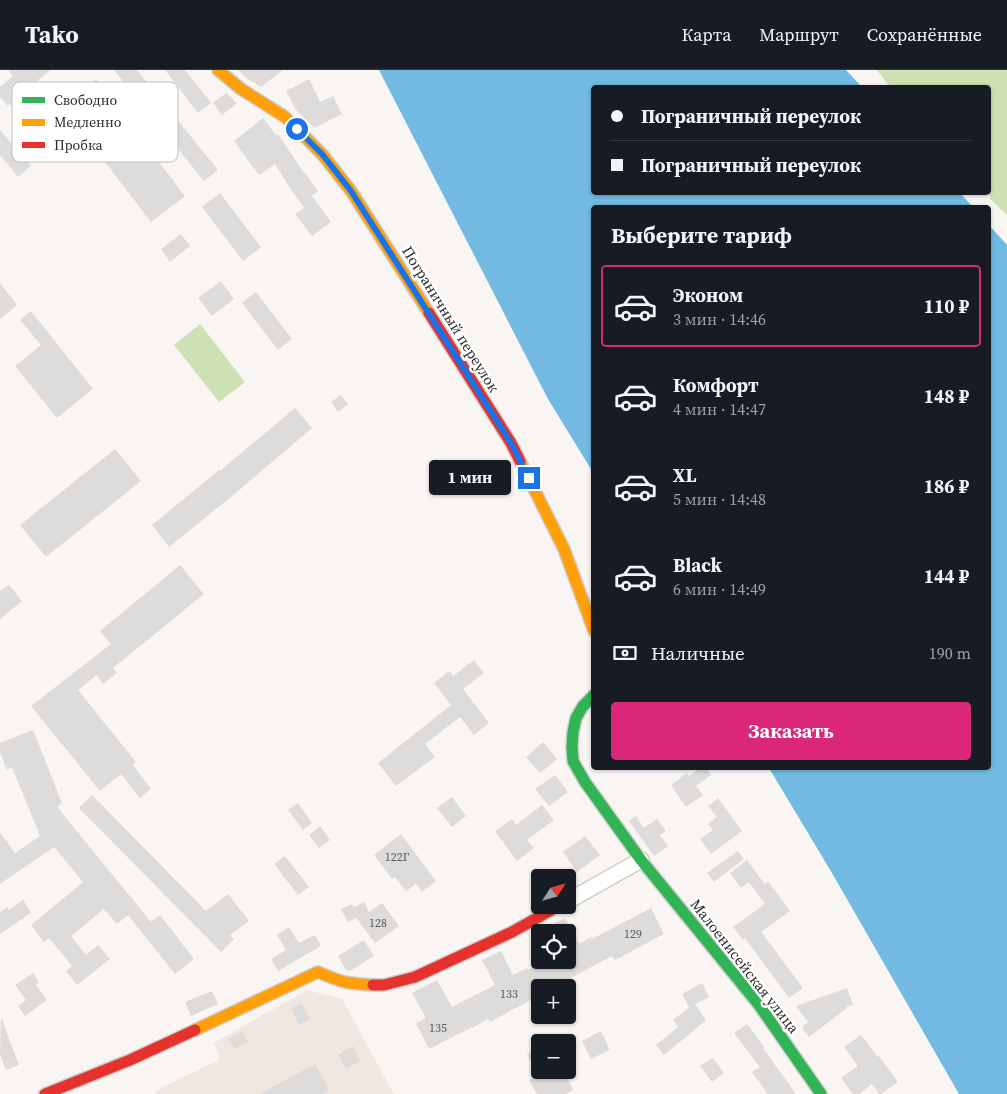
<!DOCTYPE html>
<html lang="ru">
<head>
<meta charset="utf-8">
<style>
  body { margin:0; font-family:"Source Serif 4",serif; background:#20242c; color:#f1f3f6; height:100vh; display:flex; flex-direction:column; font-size:19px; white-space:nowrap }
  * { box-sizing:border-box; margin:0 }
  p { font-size:16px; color:#9ea1a6 }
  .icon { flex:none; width:28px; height:28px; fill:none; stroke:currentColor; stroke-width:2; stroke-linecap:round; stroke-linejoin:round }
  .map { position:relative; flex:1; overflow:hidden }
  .details { position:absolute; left:591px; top:135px; width:400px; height:565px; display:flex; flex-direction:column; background:#171b24; border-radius:5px; box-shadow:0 1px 4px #0004 }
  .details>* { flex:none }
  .guide { position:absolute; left:591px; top:15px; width:400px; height:110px; border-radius:5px; box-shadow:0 1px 4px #0004; display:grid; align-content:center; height:110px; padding:0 20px; background:#171b24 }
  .needle { width:32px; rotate:54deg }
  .fabs { position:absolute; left:531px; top:799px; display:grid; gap:10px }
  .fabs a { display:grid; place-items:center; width:45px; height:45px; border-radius:5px; background:#171b24; box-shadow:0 1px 4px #0004; font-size:25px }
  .end { position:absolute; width:22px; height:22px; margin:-11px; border:6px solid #1a73e8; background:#fff; box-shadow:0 0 0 2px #fff }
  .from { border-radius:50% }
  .bubble { position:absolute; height:35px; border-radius:5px; background:#171b24; box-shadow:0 1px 4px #0004; font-size:16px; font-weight:700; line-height:35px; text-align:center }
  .guide b { display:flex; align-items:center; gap:18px; height:48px; font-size:19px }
  .guide b+b { border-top:1px solid #363941 }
  .guide i { width:12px; height:12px; background:#f1f3f6 }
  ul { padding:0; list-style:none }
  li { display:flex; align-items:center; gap:15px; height:82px; margin:0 10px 8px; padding:0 10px; border:2px solid transparent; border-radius:5px }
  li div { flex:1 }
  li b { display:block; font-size:19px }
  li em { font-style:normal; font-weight:700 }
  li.on { border-color:#db2777 }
  li>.icon { width:45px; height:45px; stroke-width:1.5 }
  h2 { padding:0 20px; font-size:22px; line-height:60px }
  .pay { display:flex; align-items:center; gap:12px; height:55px; padding:0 20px; font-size:19px }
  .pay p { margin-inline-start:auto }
  .cta { display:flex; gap:10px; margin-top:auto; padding:10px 20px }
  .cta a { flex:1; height:58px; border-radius:5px; background:#db2777; color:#fff; font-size:20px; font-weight:700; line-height:58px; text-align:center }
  header { display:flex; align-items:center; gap:30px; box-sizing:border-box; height:70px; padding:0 25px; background:#171b24; border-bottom:1px solid #363941 }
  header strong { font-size:24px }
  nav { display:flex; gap:28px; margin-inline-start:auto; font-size:18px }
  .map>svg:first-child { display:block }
  .built { fill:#f0e7e1 }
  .green { fill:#cde1b5 }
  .water { fill:#72bae2 }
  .building { fill:#dedcda }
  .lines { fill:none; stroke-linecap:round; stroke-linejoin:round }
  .street-casing { stroke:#cfcdcb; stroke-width:18 }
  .fast-casing { stroke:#cfcdcb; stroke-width:14 }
  .slow-casing { stroke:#cfcdcb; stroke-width:14 }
  .jam-casing { stroke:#cfcdcb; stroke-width:14 }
  .street { stroke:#fefefd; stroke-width:15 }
  .fast { stroke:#30b455; stroke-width:11 }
  .slow { stroke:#ff9f0a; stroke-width:11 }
  .jam { stroke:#e5322d; stroke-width:11 }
  .route { stroke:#1a73e8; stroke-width:6 }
  .labels { text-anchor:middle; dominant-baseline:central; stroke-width:5; stroke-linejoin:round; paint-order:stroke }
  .number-label { font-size:12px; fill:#5a5856 }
  .street-label { font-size:15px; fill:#2e2c2a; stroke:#fff }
  .key { fill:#fff; stroke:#c0c0bf; stroke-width:1 }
  .key-label { font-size:14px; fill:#2e2c2a }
</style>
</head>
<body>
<header>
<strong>Tako</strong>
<nav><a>Карта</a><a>Маршрут</a><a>Сохранённые</a></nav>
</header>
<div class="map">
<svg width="1007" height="1024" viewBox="0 0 1007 1024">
  <rect width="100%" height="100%" fill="#f8f5f3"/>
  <!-- built -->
  <path class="built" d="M307 920 342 929 394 1024H157L155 1021 220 989 214 973Z"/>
  <!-- green -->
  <path class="green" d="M877 0H1007V145L990 129 989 119V18L890 17Z
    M200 254 245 312 219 332 174 275Z"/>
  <!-- water -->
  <path class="water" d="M379 0H846L862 17 594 18V122H959L973 137 594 138V404L548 329Z
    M989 155 1007 175V1024H959L832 803 769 698H989Z"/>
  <!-- building -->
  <path class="building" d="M8 0H50L24 22 47 50 96 9 111 29 61 72 64 75 53 84 22 46 20 47 9 34 8 36 0 27V17L13 6Z
    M114 0H137L218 100 204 111Z
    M165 0H185L211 33 198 43Z
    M238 0H283L261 17 248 9Z
    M309 9 320 32 333 26 342 44 314 58 296 40 286 21Z
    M226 23 237 33 222 45 213 33Z
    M263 48 276 65 278 64 304 103H305L318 121 312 126 331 152 312 166 295 144 304 138 288 115 275 94 259 105 234 71Z
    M126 49 185 126 151 152 92 75Z
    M0 60 31 96 18 107 0 85Z
    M220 123 261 177 243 191 202 137Z
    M181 164 190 176 170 192 161 179Z
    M221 211 234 229 212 246 198 228Z
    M0 213 17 235 0 249Z
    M256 222 292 269 278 280 242 233Z
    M31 241 93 319 57 348 15 296 41 275 20 250Z
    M341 325 348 334 338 342 331 332Z
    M295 338 312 358 237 422 169 477 152 455 219 400 220 401Z
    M115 379 141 411 46 487 20 455Z
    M180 495 204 524 113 598 117 603 103 614 97 605 78 620 136 692 133 695 151 719 140 728 121 704 100 721 31 636 111 574 100 561Z
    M9 515 22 531 0 549V521Z
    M474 590 484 603 463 619 489 653 474 665 460 647 425 674 435 687 396 716 378 693 451 635 434 613 449 601 453 606Z
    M33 660 62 733 57 737 151 852 160 845 194 889 175 904 128 845 117 854 104 839 71 866 86 885 98 875 110 889 77 915 66 901 72 896 49 868 44 872 31 855 83 812 54 777 0 814V762L15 783 40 766 12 697 7 700 0 682V673Z
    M543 672 557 689 540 703 526 687Z
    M700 698H706L711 705 696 716 703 725 686 737 671 715 687 703 689 706Z
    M555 705 568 722 549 736 535 719Z
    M92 725 206 841 228 824 249 851 230 865 234 869 221 882 79 738Z
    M452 727 466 746 452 757 437 738Z
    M718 728 742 761 711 784 700 769 713 760 708 754 717 747 708 736Z
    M298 733 312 753 303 760 288 740Z
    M542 735 554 750 527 770 534 778 517 791 495 761 512 749 516 755Z
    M636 746 644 758 657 749 666 761 660 765 668 776 654 786 629 751Z
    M320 756 330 770 319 778 309 765Z
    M401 764 436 811 422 822 416 814 406 821 395 807 392 809 374 785Z
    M585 766 600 785 577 802 563 782Z
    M738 781 744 789 714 812 707 803Z
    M285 786 309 817 298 825 274 794Z
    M747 790 765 814 768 811 790 841 761 862 803 918 789 928 745 868 743 870 733 857 765 834 749 812 741 818 730 803Z
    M23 830 31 843 0 864V842L7 837 9 840Z
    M364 832 369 842 382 833 399 856 375 873 356 848 348 852 341 839 352 834 354 837Z
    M651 838 664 864 615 890 612 886 552 918H540V925L490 952 488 949 472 958V957L429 979 416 953 426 948 412 923 437 910 452 937 495 915 482 890 501 881 513 905 527 898 528 900 547 890H568V862H537L565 848 579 874 591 867 592 869Z
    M289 857 299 873 315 865 321 876 278 901 271 889 286 880 277 865Z
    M364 870 374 886 350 901 346 900 338 886Z
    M33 903 39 912 36 915 47 930 25 946 18 936 26 930 15 915Z
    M702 913 709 927 695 934 706 950 664 985 656 975 678 957 673 950 691 936 689 937 682 924Z
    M847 918 853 935 846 937 847 938 809 967 802 957 808 952 796 936Z
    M212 921 218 934 191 946 185 932Z
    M302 933 310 949 299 955 291 939Z
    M1 947 19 995 6 1000 0 984Z
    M747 954 764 977 763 978 796 1024H768L752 1002 760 997 734 963Z
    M242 961 248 972 234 979 228 969Z
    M601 961 610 980 591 989 582 971Z
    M861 965 878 987 879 986 898 1012 881 1024H879L872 1014 859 1024H853L841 1008 858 996 844 977Z
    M353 976 360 991 346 999 338 985Z
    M540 977V1000H563L573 1020 566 1024H537L529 1010 538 1005 527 984Z
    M713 988 724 1003 712 1012 700 996Z
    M315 994 329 1020 323 1024H260Z"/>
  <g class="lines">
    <!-- street casing -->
    <g class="street-casing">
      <path id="street" d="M568 831 641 790"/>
    </g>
    <!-- fast casing -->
    <g class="fast-casing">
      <path id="fast" d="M594 625 583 636 576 648 573 662 572 677 573 691 585 712 641 790 759 935 821 1024"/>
    </g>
    <!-- slow casing -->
    <g class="slow-casing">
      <path id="slow" d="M218 0 241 19 285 47 322 84 351 121 429 243
        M520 391 564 479 594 561
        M195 960 318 902C340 912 349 914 373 915"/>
    </g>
    <!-- jam casing -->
    <g class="jam-casing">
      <path id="jam" d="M429 243 511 373 520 391
        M373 915H384L415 907 512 862 560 835
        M45 1024 130 990 195 960"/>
    </g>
    <!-- street -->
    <use href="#street" class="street"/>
    <!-- fast -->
    <use href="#fast" class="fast"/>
    <!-- slow -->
    <use href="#slow" class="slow"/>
    <!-- jam -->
    <use href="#jam" class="jam"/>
  </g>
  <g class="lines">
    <!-- route -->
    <path class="route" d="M297 59 322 84 351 121 511 373 529 408"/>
  </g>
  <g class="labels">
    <!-- number labels -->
    <g class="number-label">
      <text x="397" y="787">122Г</text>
      <text x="378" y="853">128</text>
      <text x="633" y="864">129</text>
      <text x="509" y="924">133</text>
      <text x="438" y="958">135</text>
    </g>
    <!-- street labels -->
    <g class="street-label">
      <text transform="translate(451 249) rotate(58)">Пограничный переулок</text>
      <text transform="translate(745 896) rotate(52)">Малоенисейская улица</text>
    </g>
  </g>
  <!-- legend -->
  <rect x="12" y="12" width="166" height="80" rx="8" class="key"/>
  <rect x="22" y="27" width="23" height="6" fill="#30b455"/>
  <rect x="22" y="49" width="23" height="7" fill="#ff9f0a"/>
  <rect x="22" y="72" width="23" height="6" fill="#e5322d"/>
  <g class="key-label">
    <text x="54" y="35">Свободно</text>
    <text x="54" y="57">Медленно</text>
    <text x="54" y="80">Пробка</text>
  </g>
</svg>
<div class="fabs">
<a><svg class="needle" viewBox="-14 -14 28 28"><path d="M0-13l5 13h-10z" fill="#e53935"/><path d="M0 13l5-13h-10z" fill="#9ea1a6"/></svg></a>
<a><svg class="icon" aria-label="locate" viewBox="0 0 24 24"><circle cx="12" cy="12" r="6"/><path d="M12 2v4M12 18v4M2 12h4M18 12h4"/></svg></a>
<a>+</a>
<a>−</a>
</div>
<i class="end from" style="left:297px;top:59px"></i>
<i class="end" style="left:529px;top:408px"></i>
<div class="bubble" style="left:429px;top:390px;width:82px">1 мин</div>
<div class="guide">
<b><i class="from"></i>Пограничный переулок</b>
<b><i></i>Пограничный переулок</b>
</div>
<section class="details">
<h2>Выберите тариф</h2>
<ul>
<li class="on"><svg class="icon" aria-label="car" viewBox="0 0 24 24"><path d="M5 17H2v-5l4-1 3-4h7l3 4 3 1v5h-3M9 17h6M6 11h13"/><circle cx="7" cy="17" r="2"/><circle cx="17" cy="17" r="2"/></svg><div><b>Эконом</b><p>3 мин · 14:46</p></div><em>110 ₽</em></li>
<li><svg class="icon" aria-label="car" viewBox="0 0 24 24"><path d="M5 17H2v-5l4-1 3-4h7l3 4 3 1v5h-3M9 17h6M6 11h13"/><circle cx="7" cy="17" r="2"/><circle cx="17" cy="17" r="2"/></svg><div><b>Комфорт</b><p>4 мин · 14:47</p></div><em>148 ₽</em></li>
<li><svg class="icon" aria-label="car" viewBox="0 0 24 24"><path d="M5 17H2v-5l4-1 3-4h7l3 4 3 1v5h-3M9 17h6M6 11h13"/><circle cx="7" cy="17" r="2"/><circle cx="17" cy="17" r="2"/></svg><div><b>XL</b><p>5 мин · 14:48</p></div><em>186 ₽</em></li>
<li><svg class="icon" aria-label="car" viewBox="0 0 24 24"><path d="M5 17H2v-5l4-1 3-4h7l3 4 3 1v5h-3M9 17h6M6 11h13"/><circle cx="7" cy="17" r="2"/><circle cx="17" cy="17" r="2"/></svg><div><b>Black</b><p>6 мин · 14:49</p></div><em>144 ₽</em></li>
</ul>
<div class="pay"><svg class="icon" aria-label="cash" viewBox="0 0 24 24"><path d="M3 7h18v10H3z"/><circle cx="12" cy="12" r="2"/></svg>Наличные<p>190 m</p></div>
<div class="cta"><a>Заказать</a></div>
</section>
</div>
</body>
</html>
